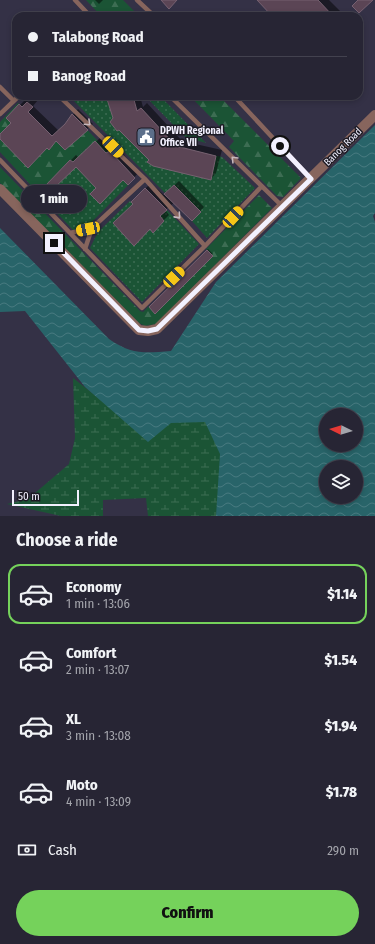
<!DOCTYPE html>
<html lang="en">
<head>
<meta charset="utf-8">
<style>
  body { margin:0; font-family:"Fira Sans Condensed",sans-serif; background:#333140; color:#f1f3f6; height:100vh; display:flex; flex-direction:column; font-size:15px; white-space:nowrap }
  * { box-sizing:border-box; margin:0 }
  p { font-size:13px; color:#a4a5ac }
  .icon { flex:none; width:22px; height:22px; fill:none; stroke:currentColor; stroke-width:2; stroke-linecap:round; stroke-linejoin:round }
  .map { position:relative; height:516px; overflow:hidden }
  .panel { display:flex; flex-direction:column; background:#272534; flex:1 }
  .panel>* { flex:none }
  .hud { position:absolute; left:12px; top:12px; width:351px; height:88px; border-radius:12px; box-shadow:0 2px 6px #0003,0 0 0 1px #43424f; display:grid; align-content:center; height:88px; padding:0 16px; background:#272534 }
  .needle { width:26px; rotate:275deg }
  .fabs { position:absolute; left:319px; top:408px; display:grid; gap:8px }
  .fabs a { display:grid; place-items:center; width:44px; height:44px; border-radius:50%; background:#272534; box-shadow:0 2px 6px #0003,0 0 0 1px #43424f; font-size:20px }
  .scale { position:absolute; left:12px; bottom:10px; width:67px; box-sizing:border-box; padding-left:4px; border:2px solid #f2f0fe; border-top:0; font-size:11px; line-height:14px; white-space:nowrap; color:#f2f0fe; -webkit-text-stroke:3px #1c1a24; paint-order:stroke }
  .end { position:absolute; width:18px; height:18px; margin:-9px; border:5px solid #f2f0fe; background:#111; box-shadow:0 0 0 2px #111 }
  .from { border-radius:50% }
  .bubble { position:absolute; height:28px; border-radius:14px; background:#272534; box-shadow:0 2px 6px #0003,0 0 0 1px #43424f; font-size:13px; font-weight:800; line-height:28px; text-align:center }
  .car { position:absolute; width:12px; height:24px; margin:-12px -6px; border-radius:5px; box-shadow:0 0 3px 1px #0007; background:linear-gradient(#f5c518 24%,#345 0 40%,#f5c518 0 76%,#345 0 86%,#f5c518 0) }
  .hud b { display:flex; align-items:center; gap:14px; height:38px; font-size:15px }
  .hud b+b { border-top:1px solid #43424f }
  .hud i { width:10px; height:10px; background:#f1f3f6 }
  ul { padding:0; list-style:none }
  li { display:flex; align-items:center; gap:12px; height:60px; margin:0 8px 6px; padding:0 8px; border:2px solid transparent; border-radius:12px }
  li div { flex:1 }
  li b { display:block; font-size:15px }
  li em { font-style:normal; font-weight:800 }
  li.on { border-color:#75d25b }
  li>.icon { width:36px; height:36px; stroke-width:1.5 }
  h2 { padding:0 16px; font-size:18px; line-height:48px }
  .pay { display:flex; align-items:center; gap:10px; height:44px; padding:0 16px; font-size:15px }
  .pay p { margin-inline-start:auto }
  .primary-button { display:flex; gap:8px; margin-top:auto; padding:8px 16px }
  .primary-button a { flex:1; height:46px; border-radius:24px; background:#75d25b; color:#111; font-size:16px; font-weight:800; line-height:46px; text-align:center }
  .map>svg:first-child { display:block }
  .grass { fill:url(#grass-dots) }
  .forest { fill:url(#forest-firs) }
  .wetland { fill:url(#wetland-marsh) }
  .water { fill:url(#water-waves); fill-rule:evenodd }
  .shadow { fill:#0007 }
  .building { fill:#5b4555; stroke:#776171 }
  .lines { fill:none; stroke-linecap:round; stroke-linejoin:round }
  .service { stroke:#87655d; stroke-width:4.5 }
  .tertiary { stroke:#87655d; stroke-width:10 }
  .oneway { stroke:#c7b8be }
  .route { stroke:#f2f0fe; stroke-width:5 }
  .labels { text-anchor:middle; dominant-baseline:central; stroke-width:3; stroke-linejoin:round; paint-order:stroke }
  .poi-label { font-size:10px; font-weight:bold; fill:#f2f0fe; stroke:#1c1a24; text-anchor:start }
  .street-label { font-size:10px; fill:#f2f0fe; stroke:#1c1a24 }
</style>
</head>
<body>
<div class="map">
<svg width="375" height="516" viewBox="0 0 375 516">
  <defs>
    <pattern id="grass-dots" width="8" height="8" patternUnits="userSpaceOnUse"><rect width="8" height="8" fill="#1b5435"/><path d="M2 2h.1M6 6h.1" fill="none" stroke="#3d6d53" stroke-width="1.8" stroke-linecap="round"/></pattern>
    <pattern id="forest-firs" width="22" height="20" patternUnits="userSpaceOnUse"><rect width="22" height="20" fill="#1b5435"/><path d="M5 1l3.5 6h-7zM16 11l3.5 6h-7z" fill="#3d6d53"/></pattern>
    <pattern id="wetland-marsh" width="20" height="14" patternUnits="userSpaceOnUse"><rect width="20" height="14" fill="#1b5435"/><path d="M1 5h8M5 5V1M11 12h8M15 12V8" fill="none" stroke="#3d6d53"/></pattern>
    <pattern id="water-waves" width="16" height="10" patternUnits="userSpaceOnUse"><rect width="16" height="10" fill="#286469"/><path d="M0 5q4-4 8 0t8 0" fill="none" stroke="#487a80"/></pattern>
  </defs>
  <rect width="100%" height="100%" fill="#343146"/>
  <!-- grass -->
  <path class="grass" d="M69 96H133L137 111 141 108 172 142 169 145 222 157 255 188 207 238 192 221 201 212 165 193Z
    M147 96H160L206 143 185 137 148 99Z
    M97 140 108 152 110 151 135 178 87 227 73 230 38 193 70 160Z
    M130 201 133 204 113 223 134 245 149 228 153 233 164 221 160 216 167 210 199 244 142 302 90 248 98 232Z"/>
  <!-- forest -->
  <path class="forest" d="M86 0H123L139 16H101Z
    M190 96H219L301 178 283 197 277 196 229 147 234 141Z
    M18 103 52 136 65 124 72 114 97 140 70 160 38 193 0 152V122Z
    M0 167 140 311 143 312 149 306 155 314 212 256 206 249 259 195 272 208 156 324 145 326 139 323 0 183Z"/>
  <!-- wetland -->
  <path class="wetland" d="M73 378 142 432 195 411 326 467V497H356L375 516H148L146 498 103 500V516H61L7 504 28 499 69 464 75 438Z"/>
  <!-- water -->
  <path class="water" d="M375 125V213L373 216 375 222V516H216L220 454 205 422 171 423 148 442 85 387 25 311 0 312V228L109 339C132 355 145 353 171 351L216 282ZM326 415H356V445H326ZM326 467H356V497H326Z"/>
  <!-- shadow -->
  <path class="shadow" d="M95 0H103L99 4Z
    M258 0H329L345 16H274Z
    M34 96 38 100 33 106 59 131 78 109 93 124 87 129 57 140 49 149 47 147 0 138V136L12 123 7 118 26 99 29 102Z
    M107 96H140L143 107 147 103 182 141 222 150 216 173 211 179 150 160 114 118Z
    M101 137 112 149 116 146 139 172 128 184 123 179 97 188 76 165 47 185 76 155 79 158Z
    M179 181 204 207 192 220 175 202 165 210 169 215 153 231 132 202 151 183 164 195Z
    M208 249 213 254 155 313 150 307Z"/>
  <!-- building -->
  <path class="building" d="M161 0H177L169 9Z
    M257 0H318L333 16H272Z
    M358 0H373L359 13 352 6Z
    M106 96H133L137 111 141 108 176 146 216 156 211 180 153 166 147 162 149 160 119 130 117 131 110 122 113 118Z
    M27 102 33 107 28 112 52 136 65 124 72 114 88 130 65 150 56 141 49 150 47 148 28 168 0 139V134L11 123 6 118 19 104 22 107Z
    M95 141 106 153 110 151 135 178 128 185 123 180 100 204 90 194 96 188 76 167 51 191 46 185 70 160 73 162Z
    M174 185 201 212 192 221 164 194Z
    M145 188 167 210 160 216 164 221 153 233 150 229 134 246 113 223 133 204 131 202Z
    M207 250 213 256 155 314 149 307Z"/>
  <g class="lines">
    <!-- service -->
    <path class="service" d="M75 0 90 16
      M137 0 154 16
      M0 87 14 101
      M59 96 145 179 205 246
      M170 96 283 207
      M234 96 310 178
      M0 114 19 96
      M0 160 142 308 205 246 261 187
      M70 233 92 228
      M85 249 92 228 145 179"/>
    <!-- tertiary -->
    <path class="tertiary" d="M0 189 139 330 148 331 157 329 375 115"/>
  </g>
  <!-- one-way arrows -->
  <defs><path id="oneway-chevron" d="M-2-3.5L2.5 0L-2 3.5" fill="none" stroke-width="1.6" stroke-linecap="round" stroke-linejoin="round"/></defs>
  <g class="oneway">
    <use href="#oneway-chevron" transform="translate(88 123) rotate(43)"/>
    <use href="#oneway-chevron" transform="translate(234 159) rotate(-135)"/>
    <use href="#oneway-chevron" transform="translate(178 216) rotate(48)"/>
  </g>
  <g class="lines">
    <!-- route -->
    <path class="route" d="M54 243 139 330 148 331 157 329 311 179 280 146"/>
  </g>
  <!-- icons -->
  <defs>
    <g id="civic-square" transform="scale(1)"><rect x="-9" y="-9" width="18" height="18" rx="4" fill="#5c6f8a" stroke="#1c1a24"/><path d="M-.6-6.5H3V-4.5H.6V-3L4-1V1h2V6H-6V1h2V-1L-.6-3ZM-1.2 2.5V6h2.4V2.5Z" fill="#fff"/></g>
  </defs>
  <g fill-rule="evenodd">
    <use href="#civic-square" x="146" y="137"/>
  </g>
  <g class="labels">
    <!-- poi labels -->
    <g class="poi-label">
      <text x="160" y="131">DPWH Regional<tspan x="160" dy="12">Office VII</tspan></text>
    </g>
    <!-- street labels -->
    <g class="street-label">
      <text transform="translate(343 147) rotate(-45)">Banog Road</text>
    </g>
  </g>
</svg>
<div class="fabs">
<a><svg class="needle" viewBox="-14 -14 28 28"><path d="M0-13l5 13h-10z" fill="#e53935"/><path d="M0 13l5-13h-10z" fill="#a4a5ac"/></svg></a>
<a><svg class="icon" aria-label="layers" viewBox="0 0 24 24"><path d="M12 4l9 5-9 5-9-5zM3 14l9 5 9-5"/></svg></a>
</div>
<div class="scale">50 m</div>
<i class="end from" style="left:280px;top:146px"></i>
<i class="end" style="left:54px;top:243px"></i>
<div class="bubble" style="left:21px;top:185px;width:66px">1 min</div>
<i class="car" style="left:113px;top:147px;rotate:135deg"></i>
<i class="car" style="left:233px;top:217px;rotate:43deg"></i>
<i class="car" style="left:88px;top:229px;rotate:258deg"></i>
<i class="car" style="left:174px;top:277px;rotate:46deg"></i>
<div class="hud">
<b><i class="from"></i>Talabong Road</b>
<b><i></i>Banog Road</b>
</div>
</div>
<section class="panel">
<h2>Choose a ride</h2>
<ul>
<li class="on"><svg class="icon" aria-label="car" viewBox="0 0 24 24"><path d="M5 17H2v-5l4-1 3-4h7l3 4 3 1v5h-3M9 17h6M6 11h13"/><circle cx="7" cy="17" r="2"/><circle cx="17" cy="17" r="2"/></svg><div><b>Economy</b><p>1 min · 13:06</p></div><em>$1.14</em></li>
<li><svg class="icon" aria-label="car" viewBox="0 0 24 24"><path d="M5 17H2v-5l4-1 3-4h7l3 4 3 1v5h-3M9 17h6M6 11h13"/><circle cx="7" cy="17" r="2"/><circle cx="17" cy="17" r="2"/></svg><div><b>Comfort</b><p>2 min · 13:07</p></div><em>$1.54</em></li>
<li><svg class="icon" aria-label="car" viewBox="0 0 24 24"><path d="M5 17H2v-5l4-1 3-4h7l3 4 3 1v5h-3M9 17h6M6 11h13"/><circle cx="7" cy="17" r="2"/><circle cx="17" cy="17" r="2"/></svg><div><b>XL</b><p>3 min · 13:08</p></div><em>$1.94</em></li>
<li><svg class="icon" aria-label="car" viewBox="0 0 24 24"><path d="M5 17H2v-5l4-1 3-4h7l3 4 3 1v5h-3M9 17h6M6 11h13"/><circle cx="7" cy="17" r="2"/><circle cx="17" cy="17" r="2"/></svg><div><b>Moto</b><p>4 min · 13:09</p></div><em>$1.78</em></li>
</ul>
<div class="pay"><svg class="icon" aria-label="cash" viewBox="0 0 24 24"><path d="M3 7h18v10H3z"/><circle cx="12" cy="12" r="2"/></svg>Cash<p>290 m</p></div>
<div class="primary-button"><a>Confirm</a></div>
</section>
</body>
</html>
